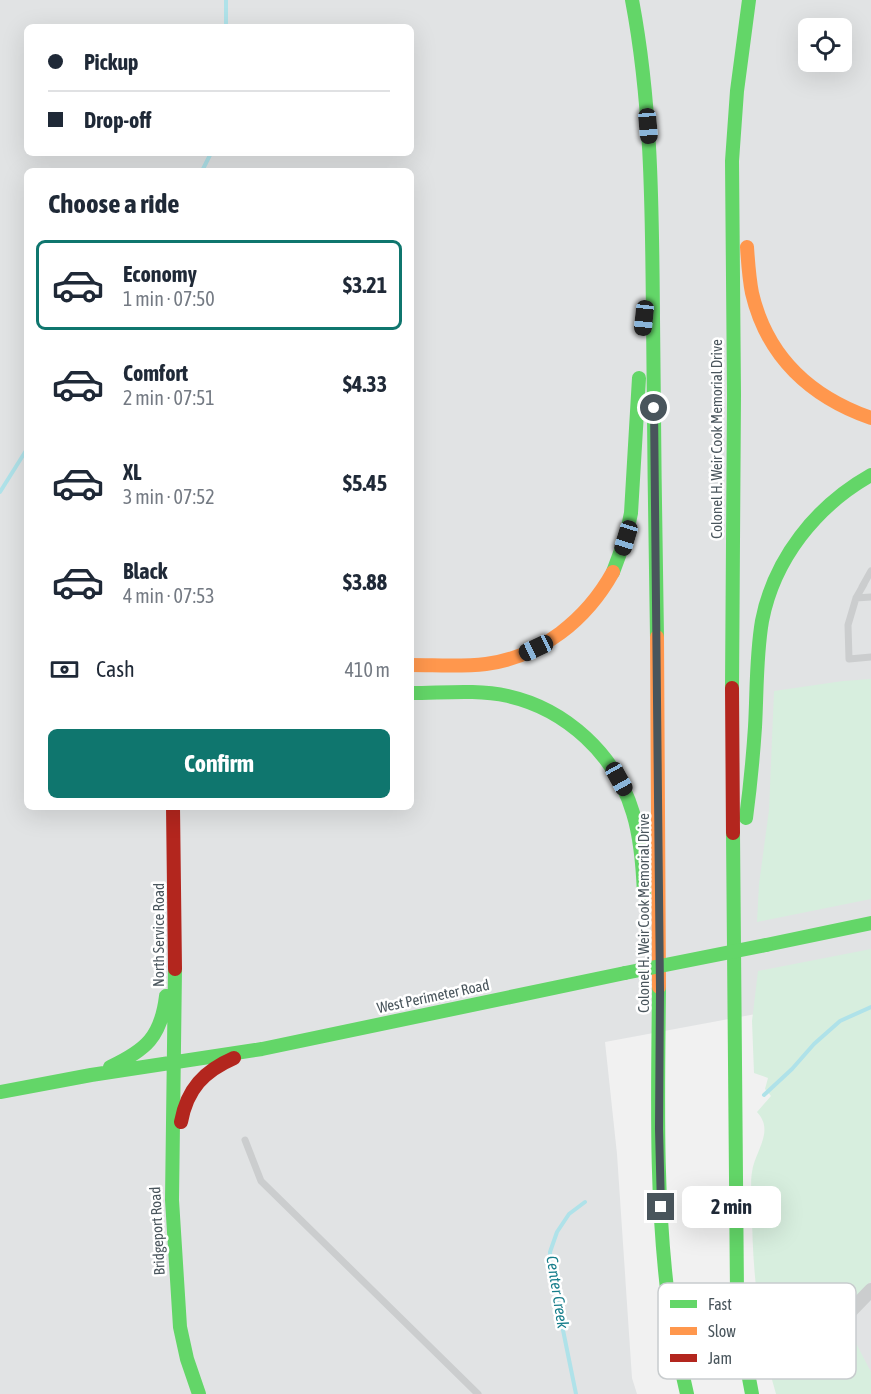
<!DOCTYPE html>
<html lang="en">
<head>
<meta charset="utf-8">
<style>
  body { margin:0; font-family:"Asap Condensed",sans-serif; background:#f6f6f7; color:#1f2937; height:100vh; display:flex; flex-direction:column; font-size:22px; white-space:nowrap }
  * { box-sizing:border-box; margin:0 }
  p { font-size:20px; color:#747a83 }
  .icon { flex:none; width:33px; height:33px; fill:none; stroke:currentColor; stroke-width:2; stroke-linecap:round; stroke-linejoin:round }
  .map { position:relative; flex:1; overflow:hidden }
  .side { position:absolute; left:24px; top:168px; width:390px; height:642px; display:flex; flex-direction:column; background:#fff; border-radius:9px; box-shadow:0 6px 24px #0002 }
  .side>* { flex:none }
  .top-card { position:absolute; left:24px; top:24px; width:390px; height:132px; border-radius:9px; box-shadow:0 6px 24px #0002; display:grid; align-content:center; height:132px; padding:0 24px; background:#fff }
  .buttons { position:absolute; left:798px; top:18px; display:grid; gap:12px }
  .buttons a { display:grid; place-items:center; width:54px; height:54px; border-radius:9px; background:#fff; box-shadow:0 6px 24px #0002; font-size:30px }
  .end { position:absolute; width:27px; height:27px; margin:-14px; border:8px solid #49555c; background:#fff; box-shadow:0 0 0 3px #fff }
  .from { border-radius:50% }
  .bubble { position:absolute; height:42px; border-radius:9px; background:#fff; box-shadow:0 6px 24px #0002; font-size:20px; font-weight:700; line-height:42px; text-align:center }
  .car { position:absolute; width:18px; height:36px; margin:-18px -9px; border-radius:8px; box-shadow:0 0 4px 2px #0007; background:linear-gradient(#222 24%,#8ab4d8 0 40%,#222 0 76%,#8ab4d8 0 86%,#222 0) }
  .top-card b { display:flex; align-items:center; gap:21px; height:57px; font-size:22px }
  .top-card b+b { border-top:2px solid #e0e1e3 }
  .top-card i { width:15px; height:15px; background:#1f2937 }
  ul { padding:0; list-style:none }
  li { display:flex; align-items:center; gap:18px; height:90px; margin:0 12px 9px; padding:0 12px; border:3px solid transparent; border-radius:9px }
  li div { flex:1 }
  li b { display:block; font-size:22px }
  li em { font-style:normal; font-weight:700 }
  li.active { border-color:#0f766e }
  li>.icon { width:54px; height:54px; stroke-width:1.5 }
  h2 { padding:0 24px; font-size:27px; line-height:72px }
  .pay { display:flex; align-items:center; gap:15px; height:66px; padding:0 24px; font-size:22px }
  .pay p { margin-inline-start:auto }
  .button { display:flex; gap:12px; margin-top:auto; padding:12px 24px }
  .button a { flex:1; height:69px; border-radius:9px; background:#0f766e; color:#fff; font-size:24px; font-weight:700; line-height:69px; text-align:center }
  .map>svg:first-child { display:block }
  .airport { fill:#e1e3e4; fill-rule:evenodd }
  .green { fill:#d7eede }
  .lines { fill:none; stroke-linecap:round; stroke-linejoin:round }
  .stream { stroke:#afe2e9; stroke-width:4 }
  .lane { stroke:#cbcdce; stroke-width:7 }
  .street { stroke:#cbcdce; stroke-width:14 }
  .fast { stroke:#63d668; stroke-width:14 }
  .slow { stroke:#ff974d; stroke-width:14 }
  .jam { stroke:#b3261e; stroke-width:14 }
  .fast-bridge { stroke:#63d668; stroke-width:14 }
  .route { stroke:#49555c; stroke-width:8 }
  .labels { text-anchor:middle; dominant-baseline:central; stroke-width:5; stroke-linejoin:round; paint-order:stroke }
  .street-label { font-size:15px; fill:#49555c; stroke:#fff }
  .water-label { font-size:16px; font-style:italic; fill:#177e8b; stroke:#fff }
  .key { fill:#fff; stroke:#c8ccce; stroke-width:1.5 }
  .key-label { font-size:16px; fill:#49555c }
</style>
</head>
<body>
<div class="map">
<svg width="871" height="1394" viewBox="0 0 871 1394">
  <rect width="100%" height="100%" fill="#f1f1f1"/>
  <!-- airport -->
  <path class="airport" d="M0 0H871V1394H847L831 1000 605 1042 617 1154 632 1378 637 1394H0ZM27 27H411V153H27ZM808 28H842V62H808ZM27 171H411V807H27Z"/>
  <!-- green -->
  <path class="green" d="M871 679V899L757 922 759 884 769 810 774 691 843 681Z
    M871 949V1281L838 1316 846 1324 871 1372V1394H776C759 1336 752 1269 752 1208 752 1197 750 1183 752 1172 755 1151 775 1131 757 1112L771 1096 765 1089 768 1078 754 1073 752 1021 758 971Z"/>
  <g class="lines">
    <!-- stream -->
    <path class="stream" d="M226 0V27
      M202 171 211 153
      M0 492 27 449
      M764 1095 792 1069 814 1044 840 1021 871 1007
      M576 1394 552 1276 550 1252 557 1232 569 1214 585 1202"/>
    <!-- lane -->
    <path class="lane" d="M864 584 856 598 848 625 849 659 871 657
      M862 587 871 571
      M856 598 871 597
      M245 1140 261 1181 478 1394
      M681 1342 738 1332"/>
    <!-- street -->
    <path class="street" d="M842 1320 871 1290"/>
    <!-- fast -->
    <path class="fast" d="M632 0C652 105 652 211 653 318 654 424 655 531 657 637
      M613 572 626 537 631 513 639 378
      M732 688 734 395 732 161 737 91 749 0
      M411 693C443 693 476 689 508 696 566 709 616 755 633 813 641 839 643 867 644 895
      M746 818C750 788 753 757 755 727 757 692 756 656 762 621 774 559 816 506 871 475
      M733 833 737 1293 745 1357 752 1394
      M766 945 871 923
      M175 969 172 1200 180 1327 187 1359 199 1394
      M659 987C658 1092 655 1200 669 1305 674 1335 680 1364 687 1394
      M110 1067C146 1050 161 1037 166 996
      M0 1092 91 1075 262 1049 625 973"/>
    <!-- slow -->
    <path class="slow" d="M747 247C748 262 749 278 752 293 767 357 811 397 871 418
      M657 637 659 987
      M411 665C436 665 461 667 486 664 541 657 587 619 613 572"/>
    <!-- jam -->
    <path class="jam" d="M732 688 733 833
      M173 807 175 969
      M181 1122C187 1089 204 1071 234 1058"/>
    <!-- fast-bridge -->
    <path class="fast-bridge" d="M625 973 766 945"/>
  </g>
  <g class="lines">
    <!-- route -->
    <path class="route" d="M654 408 660 991 659 1129 661 1207"/>
  </g>
  <g class="labels">
    <!-- street labels -->
    <g class="street-label">
      <text transform="translate(716 439) rotate(-90)">Colonel H. Weir Cook Memorial Drive</text>
      <text transform="translate(643 913) rotate(-90)">Colonel H. Weir Cook Memorial Drive</text>
      <text transform="translate(158 935) rotate(-90)">North Service Road</text>
      <text transform="translate(433 996) rotate(-12)">West Perimeter Road</text>
      <text transform="translate(157 1231) rotate(-93)">Bridgeport Road</text>
    </g>
    <!-- water labels -->
    <g class="water-label">
      <text transform="translate(558 1292) rotate(81)">Center Creek</text>
    </g>
  </g>
  <!-- legend -->
  <rect x="658" y="1283" width="198" height="96" rx="9" class="key"/>
  <rect x="670" y="1300" width="27" height="8" fill="#63d668"/>
  <rect x="670" y="1327" width="27" height="8" fill="#ff974d"/>
  <rect x="670" y="1354" width="27" height="8" fill="#b3261e"/>
  <g class="key-label">
    <text x="708" y="1310">Fast</text>
    <text x="708" y="1337">Slow</text>
    <text x="708" y="1364">Jam</text>
  </g>
</svg>
<div class="buttons">
<a><svg class="icon" aria-label="locate" viewBox="0 0 24 24"><circle cx="12" cy="12" r="6"/><path d="M12 2v4M12 18v4M2 12h4M18 12h4"/></svg></a>
</div>
<i class="end from" style="left:654px;top:408px"></i>
<i class="end" style="left:661px;top:1207px"></i>
<div class="bubble" style="left:682px;top:1186px;width:99px">2 min</div>
<i class="car" style="left:648px;top:126px;rotate:175deg"></i>
<i class="car" style="left:644px;top:318px;rotate:186deg"></i>
<i class="car" style="left:626px;top:538px;rotate:197deg"></i>
<i class="car" style="left:536px;top:648px;rotate:245deg"></i>
<i class="car" style="left:619px;top:779px;rotate:151deg"></i>
<div class="top-card">
<b><i class="from"></i>Pickup</b>
<b><i></i>Drop-off</b>
</div>
<section class="side">
<h2>Choose a ride</h2>
<ul>
<li class="active"><svg class="icon" aria-label="car" viewBox="0 0 24 24"><path d="M5 17H2v-5l4-1 3-4h7l3 4 3 1v5h-3M9 17h6M6 11h13"/><circle cx="7" cy="17" r="2"/><circle cx="17" cy="17" r="2"/></svg><div><b>Economy</b><p>1 min · 07:50</p></div><em>$3.21</em></li>
<li><svg class="icon" aria-label="car" viewBox="0 0 24 24"><path d="M5 17H2v-5l4-1 3-4h7l3 4 3 1v5h-3M9 17h6M6 11h13"/><circle cx="7" cy="17" r="2"/><circle cx="17" cy="17" r="2"/></svg><div><b>Comfort</b><p>2 min · 07:51</p></div><em>$4.33</em></li>
<li><svg class="icon" aria-label="car" viewBox="0 0 24 24"><path d="M5 17H2v-5l4-1 3-4h7l3 4 3 1v5h-3M9 17h6M6 11h13"/><circle cx="7" cy="17" r="2"/><circle cx="17" cy="17" r="2"/></svg><div><b>XL</b><p>3 min · 07:52</p></div><em>$5.45</em></li>
<li><svg class="icon" aria-label="car" viewBox="0 0 24 24"><path d="M5 17H2v-5l4-1 3-4h7l3 4 3 1v5h-3M9 17h6M6 11h13"/><circle cx="7" cy="17" r="2"/><circle cx="17" cy="17" r="2"/></svg><div><b>Black</b><p>4 min · 07:53</p></div><em>$3.88</em></li>
</ul>
<div class="pay"><svg class="icon" aria-label="cash" viewBox="0 0 24 24"><path d="M3 7h18v10H3z"/><circle cx="12" cy="12" r="2"/></svg>Cash<p>410 m</p></div>
<div class="button"><a>Confirm</a></div>
</section>
</div>
</body>
</html>
